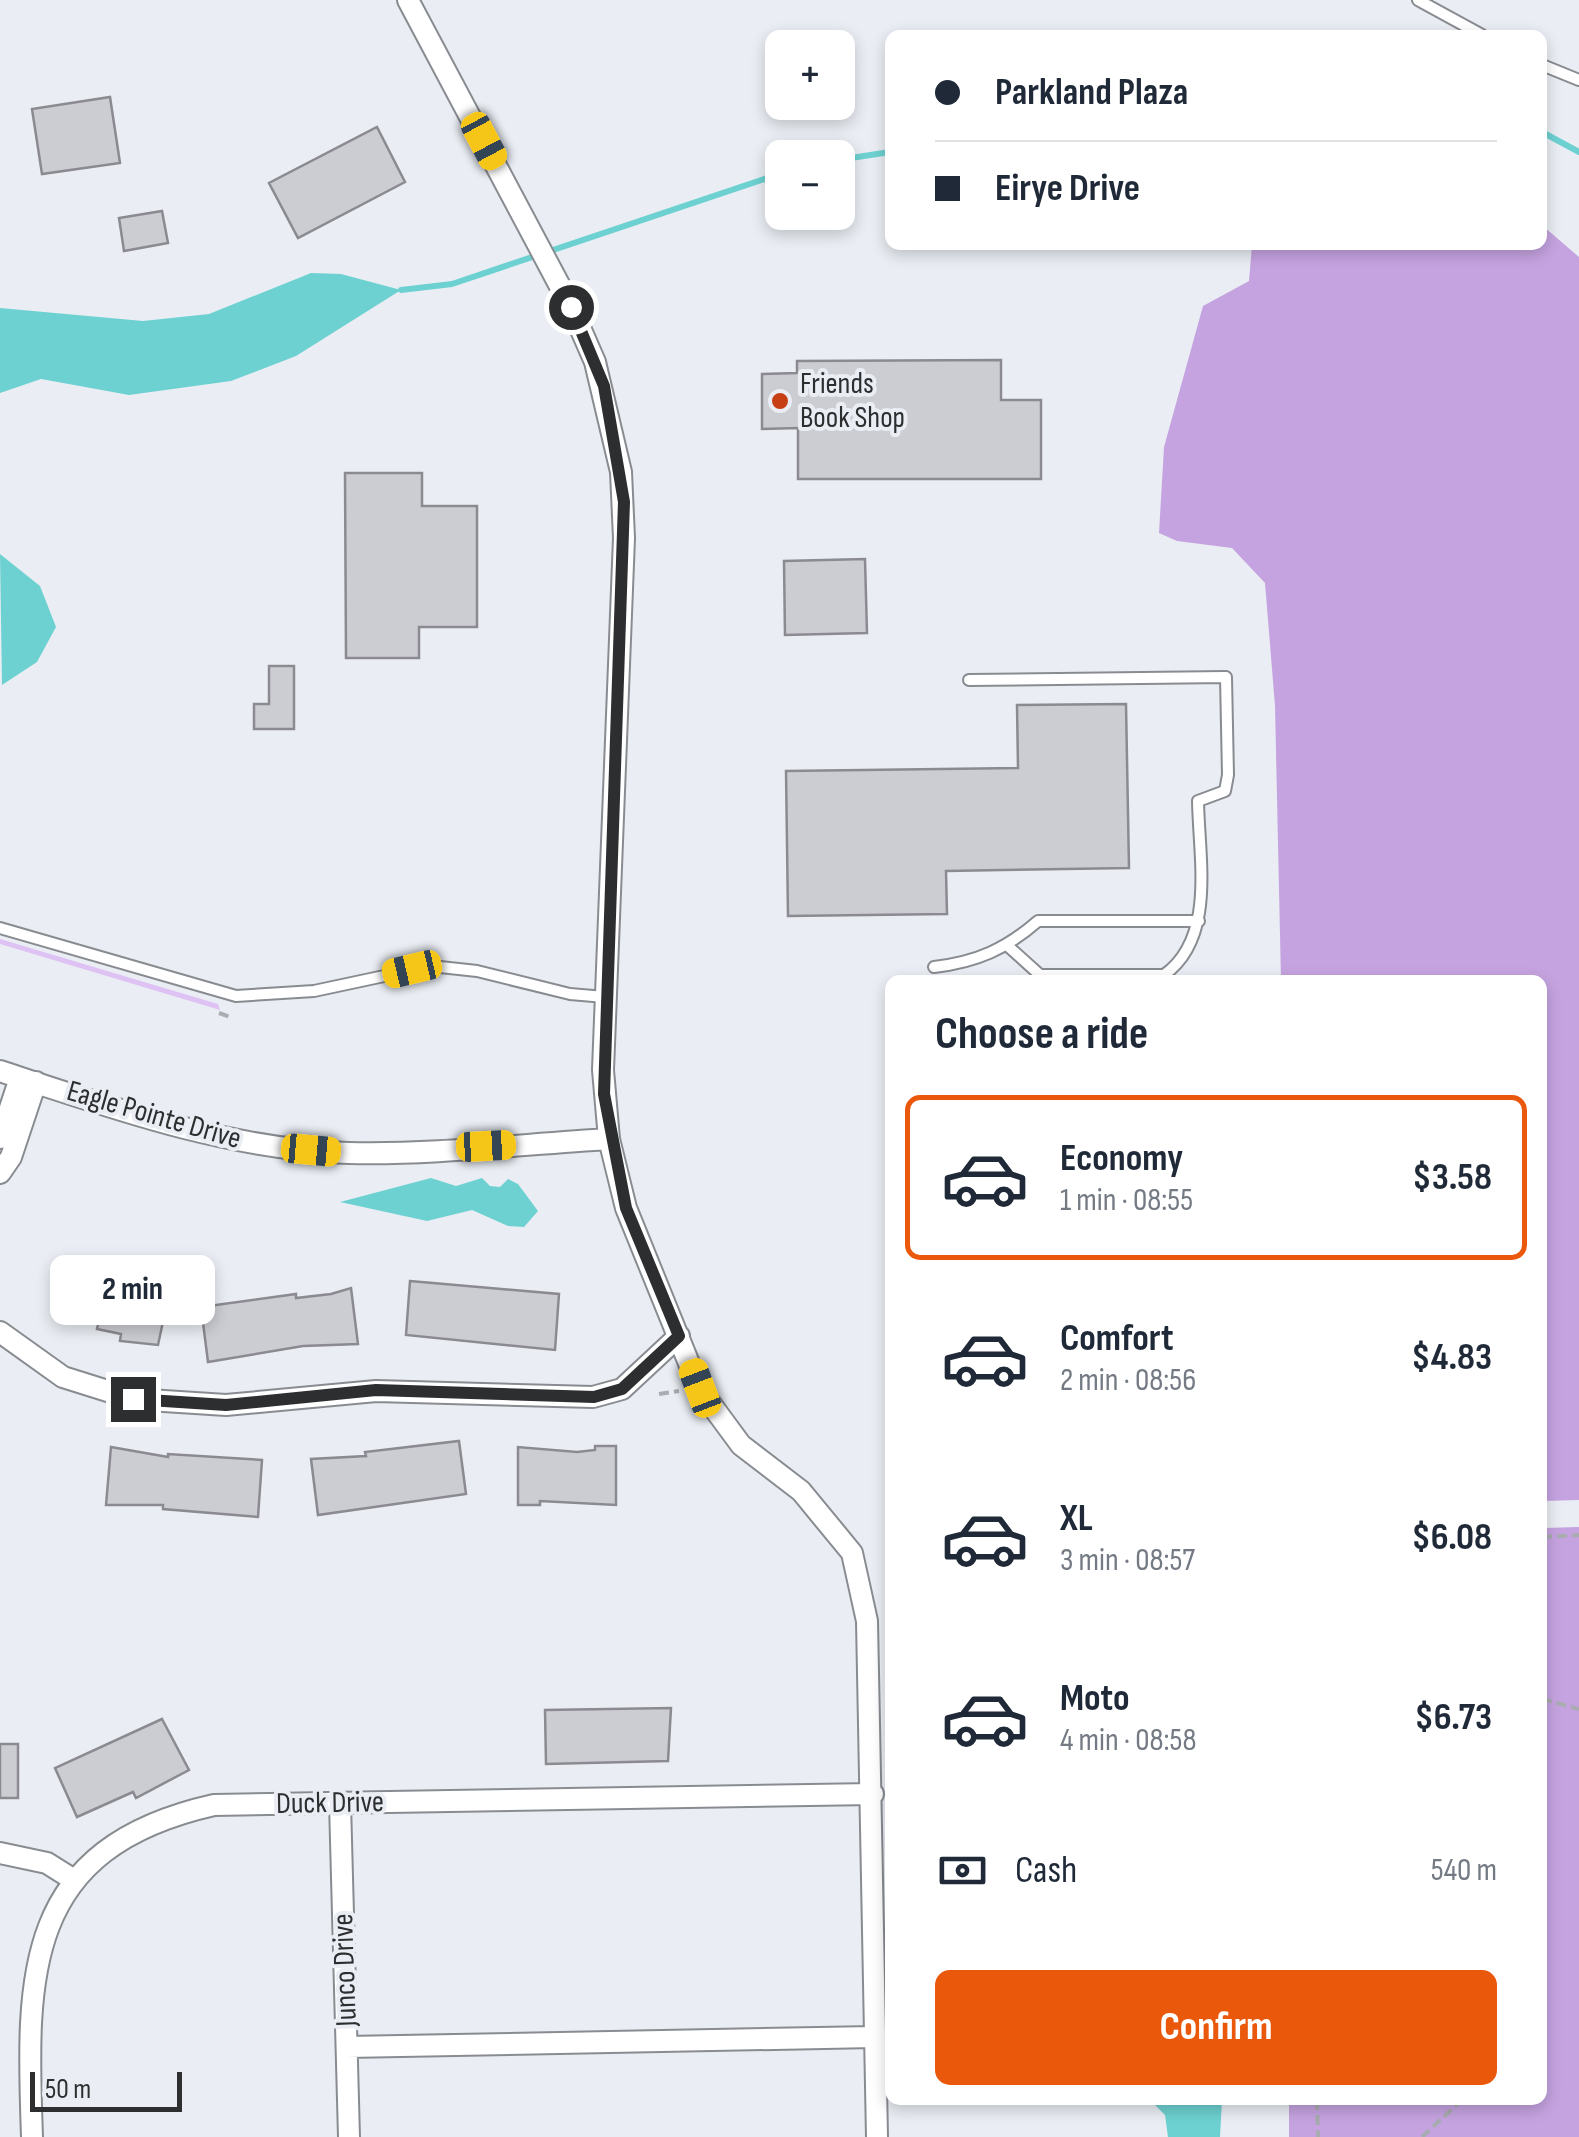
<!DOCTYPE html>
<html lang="en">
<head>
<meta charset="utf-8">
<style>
  body { margin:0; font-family:"Sofia Sans Condensed",sans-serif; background:#f2f2f3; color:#1f2937; height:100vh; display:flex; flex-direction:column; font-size:38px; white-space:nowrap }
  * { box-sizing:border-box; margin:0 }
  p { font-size:32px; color:#747a83 }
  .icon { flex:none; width:55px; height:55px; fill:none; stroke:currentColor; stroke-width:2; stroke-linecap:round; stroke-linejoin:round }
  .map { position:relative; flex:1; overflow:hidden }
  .drawer { position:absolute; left:885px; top:975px; width:662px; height:1130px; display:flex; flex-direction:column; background:#fff; border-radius:15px; box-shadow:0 5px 15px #0003 }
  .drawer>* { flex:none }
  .guide { position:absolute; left:885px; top:30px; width:662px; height:220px; border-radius:15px; box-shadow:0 5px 15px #0003; display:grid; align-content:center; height:220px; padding:0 50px; background:#fff }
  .controls { position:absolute; left:765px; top:30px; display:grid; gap:20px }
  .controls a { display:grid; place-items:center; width:90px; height:90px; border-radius:15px; background:#fff; box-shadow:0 5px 15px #0003; font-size:50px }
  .scale { position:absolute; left:30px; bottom:25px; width:152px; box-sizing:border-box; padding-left:10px; border:5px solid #2d2e30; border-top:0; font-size:28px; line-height:35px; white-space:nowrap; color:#2d2e30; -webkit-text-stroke:8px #eaeef4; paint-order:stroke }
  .end { position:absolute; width:45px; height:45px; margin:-22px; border:12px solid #2d2e30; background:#fff; box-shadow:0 0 0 5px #fff }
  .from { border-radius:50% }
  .bubble { position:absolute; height:70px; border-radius:15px; background:#fff; box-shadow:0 5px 15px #0003; font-size:32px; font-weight:700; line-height:70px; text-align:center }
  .car { position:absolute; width:30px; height:60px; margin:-30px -15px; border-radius:12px; box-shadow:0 0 8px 2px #0007; background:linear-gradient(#f5c518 24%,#345 0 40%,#f5c518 0 76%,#345 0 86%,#f5c518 0) }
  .guide b { display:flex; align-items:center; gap:35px; height:95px; font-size:38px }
  .guide b+b { border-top:2px solid #e0e1e3 }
  .guide i { width:25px; height:25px; background:#1f2937 }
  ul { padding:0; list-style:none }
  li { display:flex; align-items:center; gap:30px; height:165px; margin:0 20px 15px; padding:0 30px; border:5px solid transparent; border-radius:15px }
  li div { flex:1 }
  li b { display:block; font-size:38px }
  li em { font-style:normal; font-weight:700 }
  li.current { border-color:#ea580c }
  li>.icon { width:90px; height:90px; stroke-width:1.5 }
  h2 { padding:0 50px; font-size:45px; line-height:120px }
  .pay { display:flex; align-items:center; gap:25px; height:110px; padding:0 50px; font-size:38px }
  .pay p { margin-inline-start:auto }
  .primary-button { display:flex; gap:20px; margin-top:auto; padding:20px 50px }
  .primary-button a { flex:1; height:115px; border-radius:15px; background:#ea580c; color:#fff; font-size:40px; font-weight:700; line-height:115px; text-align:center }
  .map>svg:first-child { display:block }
  .green { fill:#dec2f4 }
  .forest { fill:#c5a3e0 }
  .water { fill:#6ed1d1 }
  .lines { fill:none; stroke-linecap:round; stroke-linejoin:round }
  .stream { stroke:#6ed1d1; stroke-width:6 }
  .building { fill:#cccdd3; stroke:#8a8a90; stroke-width:2.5 }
  .lane-casing { stroke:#888c91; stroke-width:14 }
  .street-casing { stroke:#888c91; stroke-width:24 }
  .path { stroke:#a9acb0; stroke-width:4; stroke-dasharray:10 5; stroke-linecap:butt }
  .lane { stroke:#fff; stroke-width:10 }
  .street { stroke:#fff; stroke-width:20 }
  .route { stroke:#2d2e30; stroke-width:12 }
  .poi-dot { fill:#c73f15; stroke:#eaeef4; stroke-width:4 }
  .labels { text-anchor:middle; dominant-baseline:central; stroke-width:8; stroke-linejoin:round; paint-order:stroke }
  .poi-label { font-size:30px; fill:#2d2e30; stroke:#eaeef4; text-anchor:start }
  .street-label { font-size:30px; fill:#2d2e30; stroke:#eaeef4 }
</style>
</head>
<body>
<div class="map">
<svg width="1579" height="2137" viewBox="0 0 1579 2137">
  <rect width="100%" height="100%" fill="#eaeef4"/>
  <!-- green -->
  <path class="green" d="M0 939 218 1004 220 1010 0 944Z"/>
  <!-- forest -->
  <path class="forest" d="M1543 226 1579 257V1500L1543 1501 1542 980H1281L1275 706 1265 583 1232 548 1177 541 1159 533 1164 447 1203 306 1249 281 1252 245H1542Z
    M1579 1527V2137H1289V2100H1542L1543 1528Z"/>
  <!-- water -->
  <path class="water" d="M311 273 341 274 401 290 296 356 231 381 129 395 41 379 0 393V308L143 321 209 314Z
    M0 554 40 586 56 627 37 662 2 685Z
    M431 1178 456 1186 482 1178 490 1186 500 1187 508 1179 518 1184 538 1211 524 1227 508 1226 472 1210 427 1221 340 1202Z
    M1150 2100H1222L1220 2137H1168L1165 2115Z"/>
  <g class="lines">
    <!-- stream -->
    <path class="stream" d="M1542 132 1579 152
      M838 160 890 152
      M401 290 452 284 782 173"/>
  </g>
  <!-- building -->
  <path class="building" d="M110 97 120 163 42 174 32 109Z
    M377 127 405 182 298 238 269 183Z
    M162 211 168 243 124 251 119 218Z
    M1001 360V400H1041V479H798V428L762 429V374L797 373V361Z
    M345 473H422V506H477V627H419V658H346Z
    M865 559 867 633 785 635 784 561Z
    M269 666H294V729H254V704H269Z
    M1126 704 1129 868 946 871 947 914 788 916 786 771 1018 768 1017 705Z
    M410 1281 559 1294 555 1350 406 1335Z
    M134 1282 170 1289 158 1345 120 1341 121 1334 97 1329 107 1283 133 1288Z
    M351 1288 358 1344 303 1346 208 1362 201 1307 296 1294V1298L331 1294Z
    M459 1441 466 1494 318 1515 311 1459 366 1456 365 1452Z
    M595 1446H616V1505L540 1501V1505H518V1447L577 1452 595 1450Z
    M111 1447 168 1457V1454L262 1460 258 1517 163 1509V1505H106Z
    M671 1708 668 1761 546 1764 545 1710Z
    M162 1719 189 1770 136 1798 133 1792 77 1817 55 1768Z
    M0 1744H18V1798H0Z"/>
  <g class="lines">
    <!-- lane casing -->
    <g class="lane-casing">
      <path id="lane" d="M1418 0 1482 35
        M1542 65 1579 80
        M969 680 1226 677 1228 775 1225 791 1198 801C1199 859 1216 938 1164 975H1040L1009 947
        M0 928 236 996 314 991 431 966 477 971 570 994 605 997
        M934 967C977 962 1006 949 1038 921H1199"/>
    </g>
    <!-- street casing -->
    <g class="street-casing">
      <path id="street" d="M408 0 571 307 595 362 621 472 624 538 603 1070 609 1139 626 1208 699 1388 741 1445 801 1491 852 1553 867 1621 877 2137
        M0 1071C112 1108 230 1150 349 1153 435 1155 523 1144 609 1139
        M0 1138 20 1078
        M0 1173 11 1157 36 1082
        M0 1332 63 1377 133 1399 226 1405 376 1391 593 1397 622 1389 679 1336
        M340 1803 349 2137
        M0 1853 47 1863 74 1880
        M347 2047 874 2037
        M32 2137C26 1974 23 1848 214 1805L873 1794"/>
    </g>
    <!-- path -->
    <path class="path" d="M219 1013 230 1017
      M659 1394 679 1391
      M1542 1537 1579 1535
      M1542 1699 1579 1709
      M1317 2100 1318 2137
      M1422 2137 1462 2100"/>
    <!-- lane -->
    <use href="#lane" class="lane"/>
    <!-- street -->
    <use href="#street" class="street"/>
  </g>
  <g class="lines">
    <!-- route -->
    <path class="route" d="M133 1399 226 1405 376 1390 594 1397 622 1389 679 1336 626 1208 604 1094 624 502 604 386 571 307"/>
  </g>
  <!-- markers -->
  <circle class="poi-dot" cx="780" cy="401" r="10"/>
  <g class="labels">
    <!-- poi labels -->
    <g class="poi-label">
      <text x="800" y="384">Friends<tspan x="800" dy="34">Book Shop</tspan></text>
    </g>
    <!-- street labels -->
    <g class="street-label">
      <text transform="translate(154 1115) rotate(16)">Eagle Pointe Drive</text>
      <text transform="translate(330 1803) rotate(-1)">Duck Drive</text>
      <text transform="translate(345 1970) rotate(-92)">Junco Drive</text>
    </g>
  </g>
</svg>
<div class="controls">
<a>+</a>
<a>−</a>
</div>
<div class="scale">50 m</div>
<i class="end from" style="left:571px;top:307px"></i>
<i class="end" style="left:133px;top:1399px"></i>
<div class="bubble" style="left:50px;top:1255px;width:165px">2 min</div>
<i class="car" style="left:484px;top:141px;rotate:152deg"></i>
<i class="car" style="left:412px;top:969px;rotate:257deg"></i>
<i class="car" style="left:486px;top:1146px;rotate:87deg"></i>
<i class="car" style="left:311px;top:1150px;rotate:95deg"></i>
<i class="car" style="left:700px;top:1388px;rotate:339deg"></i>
<div class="guide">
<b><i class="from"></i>Parkland Plaza</b>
<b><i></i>Eirye Drive</b>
</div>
<section class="drawer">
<h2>Choose a ride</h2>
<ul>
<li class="current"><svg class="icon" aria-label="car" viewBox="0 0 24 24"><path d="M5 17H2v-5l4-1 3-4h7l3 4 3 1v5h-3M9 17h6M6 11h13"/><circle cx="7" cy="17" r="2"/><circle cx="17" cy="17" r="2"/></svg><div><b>Economy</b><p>1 min · 08:55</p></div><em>$3.58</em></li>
<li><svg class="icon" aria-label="car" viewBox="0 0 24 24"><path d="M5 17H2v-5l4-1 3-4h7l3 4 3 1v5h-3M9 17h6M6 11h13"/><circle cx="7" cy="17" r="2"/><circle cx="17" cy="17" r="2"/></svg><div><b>Comfort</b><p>2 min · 08:56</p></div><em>$4.83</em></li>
<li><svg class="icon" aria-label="car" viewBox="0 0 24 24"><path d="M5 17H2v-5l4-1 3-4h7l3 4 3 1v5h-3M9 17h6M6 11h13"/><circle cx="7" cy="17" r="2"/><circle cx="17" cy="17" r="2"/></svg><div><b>XL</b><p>3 min · 08:57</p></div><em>$6.08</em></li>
<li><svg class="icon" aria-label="car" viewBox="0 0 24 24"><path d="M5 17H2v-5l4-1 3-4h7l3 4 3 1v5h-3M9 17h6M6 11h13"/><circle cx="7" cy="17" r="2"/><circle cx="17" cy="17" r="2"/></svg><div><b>Moto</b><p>4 min · 08:58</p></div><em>$6.73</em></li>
</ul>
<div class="pay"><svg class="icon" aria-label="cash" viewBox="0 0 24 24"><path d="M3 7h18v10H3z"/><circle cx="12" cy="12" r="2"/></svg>Cash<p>540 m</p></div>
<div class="primary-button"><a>Confirm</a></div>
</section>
</div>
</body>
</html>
